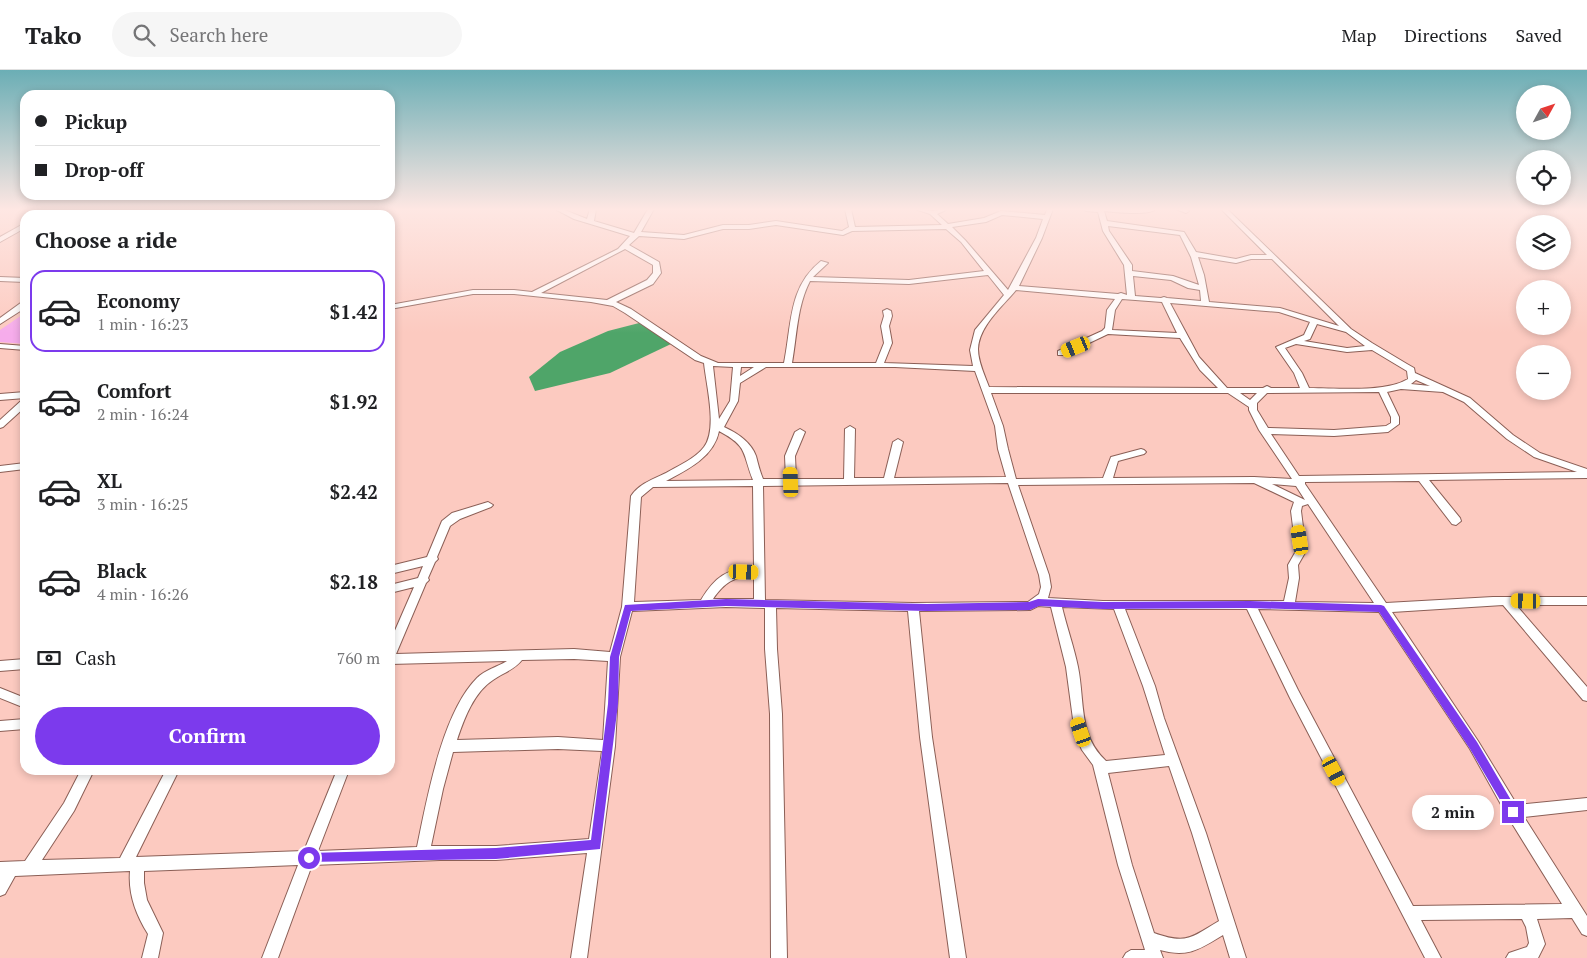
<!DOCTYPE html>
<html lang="en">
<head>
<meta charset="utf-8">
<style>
  body { margin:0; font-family:"PT Serif",serif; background:#f6f6f6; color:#202124; height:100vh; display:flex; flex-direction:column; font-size:19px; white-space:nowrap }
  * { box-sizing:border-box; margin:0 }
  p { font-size:16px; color:#757577 }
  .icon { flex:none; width:28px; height:28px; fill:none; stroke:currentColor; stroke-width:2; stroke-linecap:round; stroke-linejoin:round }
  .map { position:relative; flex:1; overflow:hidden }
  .details { position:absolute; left:20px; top:140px; width:375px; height:565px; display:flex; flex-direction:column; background:#fff; border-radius:15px; box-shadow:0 2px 8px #0003 }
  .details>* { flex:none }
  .hud { position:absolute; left:20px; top:20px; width:375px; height:110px; border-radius:15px; box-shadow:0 2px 8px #0003; display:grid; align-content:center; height:110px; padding:0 15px; background:#fff }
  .needle { width:32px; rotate:50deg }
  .tools { position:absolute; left:1516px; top:15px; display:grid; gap:10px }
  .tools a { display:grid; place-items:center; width:55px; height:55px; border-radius:50%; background:#fff; box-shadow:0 2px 8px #0003; font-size:25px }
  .end { position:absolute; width:22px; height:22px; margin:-11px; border:6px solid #7c3aed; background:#fff; box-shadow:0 0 0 2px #fff }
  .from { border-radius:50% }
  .bubble { position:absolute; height:35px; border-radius:18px; background:#fff; box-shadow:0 2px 8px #0003; font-size:16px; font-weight:700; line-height:35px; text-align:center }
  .car { position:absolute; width:15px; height:30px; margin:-15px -8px; border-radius:6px; box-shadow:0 0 4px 1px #0007; background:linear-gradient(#f5c518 24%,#345 0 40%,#f5c518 0 76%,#345 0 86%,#f5c518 0) }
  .hud b { display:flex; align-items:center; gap:18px; height:48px; font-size:19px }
  .hud b+b { border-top:1px solid #e0e0e0 }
  .hud i { width:12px; height:12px; background:#202124 }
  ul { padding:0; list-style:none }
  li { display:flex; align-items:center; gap:15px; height:82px; margin:0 10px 8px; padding:0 5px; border:2px solid transparent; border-radius:15px }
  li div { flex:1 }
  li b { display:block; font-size:19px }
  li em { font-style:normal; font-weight:700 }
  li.active { border-color:#7c3aed }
  li>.icon { width:45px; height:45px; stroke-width:1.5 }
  h2 { padding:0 15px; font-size:22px; line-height:60px }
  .pay { display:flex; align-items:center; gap:12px; height:55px; padding:0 15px; font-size:19px }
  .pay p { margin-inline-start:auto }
  .button { display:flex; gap:10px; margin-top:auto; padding:10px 15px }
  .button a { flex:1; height:58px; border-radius:30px; background:#7c3aed; color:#fff; font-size:20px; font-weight:700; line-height:58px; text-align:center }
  header { display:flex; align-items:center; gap:30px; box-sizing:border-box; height:70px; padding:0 25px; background:#fff; border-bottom:1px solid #e0e0e0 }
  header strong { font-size:24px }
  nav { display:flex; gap:28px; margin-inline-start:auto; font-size:18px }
  .search { width:350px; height:45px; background:#f6f6f6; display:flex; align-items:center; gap:12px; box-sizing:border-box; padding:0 18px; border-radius:28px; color:#757577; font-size:19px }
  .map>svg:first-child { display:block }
  .green { fill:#f6aceb }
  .water { fill:#4fa569 }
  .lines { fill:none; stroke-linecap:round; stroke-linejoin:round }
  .street-casing { stroke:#8b5f56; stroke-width:2 }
  .street { fill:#fff; fill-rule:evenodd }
  .route { fill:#7c3aed }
</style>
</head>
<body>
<header>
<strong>Tako</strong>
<div class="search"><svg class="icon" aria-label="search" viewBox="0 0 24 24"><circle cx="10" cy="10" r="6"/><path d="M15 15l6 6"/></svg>Search here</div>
<nav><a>Map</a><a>Directions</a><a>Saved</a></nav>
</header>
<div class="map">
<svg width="1587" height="888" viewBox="0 0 1587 888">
  <rect width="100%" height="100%" fill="#fccac0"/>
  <!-- green -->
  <path class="green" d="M25 243V274L0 272V260Z"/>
  <!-- water -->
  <path class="water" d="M643 252 671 274 610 303 535 321 529 307 560 282 608 261Z"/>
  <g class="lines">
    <!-- street casing -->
    <g class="street-casing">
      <path id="street" d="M50 139H57L49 145H41Z
        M114 139H120L119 145H113Z
        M161 139H168L160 145H152Z
        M191 139H211L262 143 265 145H240L194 141Z
        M369 139H378L358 145H347Z
        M555 139H562L587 149 590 139H596L594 151 634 163 648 139H654L641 162 684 165 723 155H749L776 151 842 161 849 157 845 139H851L855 157 942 155 930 144 918 140 917 139 932 141 947 139 946 140 937 144 948 154 984 148 1001 141 1045 145 1047 139H1053L1042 168 1019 216 1118 224 1121 223 1127 225 1124 195 1103 161 1098 142 1086 141 1083 139H1156C1148 146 1116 142 1104 141L1107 151 1184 162 1196 182 1236 189 1251 185H1267L1221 139H1227L1351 259 1372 273 1407 294 1414 298 1415 303 1470 328 1513 365 1540 383 1587 399V408L1429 410 1460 448 1461 451 1456 455 1452 454 1419 411 1305 412V414L1386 533 1493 527H1587V535H1516L1587 617V631L1583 630 1503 535 1392 542 1478 671 1517 735 1587 728V740L1524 747 1587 846V866L1582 864 1572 848 1537 849 1545 874 1538 888H1506L1509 883 1527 877 1529 873 1526 857 1522 849 1421 850 1441 888H1425L1290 628 1247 539H1125L1155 616 1164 648 1206 763 1246 888H1230L1223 865C1200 879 1188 888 1160 880L1163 888H1123L1126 883 1131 880H1145L1118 795 1093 695 1082 680 1075 664 1066 597 1051 537 1038 536 1030 540 919 541 932 667 966 888H950L920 667 908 541 776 538 777 579 782 644 787 888H771L770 644 765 579V538L726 537 632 541 620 587 615 676 587 888H571L587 783 496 790H440L312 795 278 888H262L298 795 144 801V813L147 830 163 863 158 888H142L148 864C136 845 128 824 130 801L15 806 5 824 0 826V792L25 791 64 733 81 700H94L74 741 42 790 120 788 166 700H179L136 787 304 781 337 700H349L318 781 417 777C427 729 442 643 477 608 485 600 497 597 507 591L390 594V572L414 517 390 523V515L418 508 423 496 390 504V496L427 487 442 451 452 443 488 432 493 435 491 437 460 449 450 456 437 487 438 489 435 492 428 508 429 510 426 513 396 584 574 579 610 582 622 537 631 426C639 414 653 409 666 403 678 396 696 388 704 377 718 359 706 314 704 293L695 290 625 243 613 236 591 232 514 224H473L390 239V235L473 220H514L532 222 618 179 630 166 574 149ZM1002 145 1043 149 1036 168 1008 220 965 170 952 157 986 152ZM776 155 843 165 852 161 946 159 961 172 984 201 909 210 813 207 828 193 821 191C788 217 792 254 784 293H718L701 286 631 239 616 232 653 214 661 203 659 192 629 175 639 166 684 169 723 159H749ZM1108 156 1180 165 1191 187 1199 215 1173 206 1132 201V195L1109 161ZM625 179 653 195V203L647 210 607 230 541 223ZM1198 187 1236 193 1251 189H1272L1339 256 1280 238 1209 232 1204 205ZM988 205 1004 225 975 260 970 280 973 296 884 293 892 273 889 256 892 246 891 241 887 239 883 241 884 246 881 256 884 273 876 293H792C797 265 797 236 810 211L909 214ZM1133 206 1171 210 1188 218 1200 220 1201 231 1167 228 1164 227 1161 228 1135 226ZM1016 220 1115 229 1107 240 1105 258 1102 261 1058 281V285H1064L1108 264 1180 268 1200 300 1218 318 989 317C985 306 978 292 978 279 979 256 1002 237 1016 220ZM1122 229 1162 232 1177 263 1112 260 1115 240ZM1170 233 1279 242 1310 252 1304 265 1276 277 1294 303 1300 318H1271L1267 316 1263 318H1227L1199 287ZM1317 254 1346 262 1365 276 1347 278 1304 271 1310 269ZM1296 274 1347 282 1372 280 1407 301 1408 309C1385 323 1336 318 1309 318L1302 303 1285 278ZM713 296 733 297 730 331 719 349ZM741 297H754L740 306ZM766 297H895L975 301 995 356 998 379 1006 407 894 408 903 372 898 369 893 372 884 408H854L855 359 850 356 845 359 844 409H796L795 386 805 362 800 359 795 362 785 386 786 409H763C760 402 758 394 756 386 751 372 737 363 724 357L738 331 740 313ZM1416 310 1430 316 1411 314ZM1401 319 1443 322 1464 332 1507 369 1534 387 1577 402 1299 406 1271 364 1334 366 1388 362 1399 354V347L1387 322ZM1379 322 1391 347V353L1386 356 1334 360 1268 358 1257 340V333L1267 323ZM991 323H1228L1249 337V340L1259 360 1292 409 1254 407 1113 408 1118 391 1144 384 1146 382 1144 380 1141 379 1111 387 1103 408 1016 409 1008 379 1003 356ZM1240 323H1257L1250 330ZM719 361C749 377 742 383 753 410L666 411C687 400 714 387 719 361ZM1008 413 1039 505 1041 517 1039 524 1028 532 913 533 765 530 763 416ZM1254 413 1294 432 1291 441 1296 481 1288 495 1289 508 1284 531H1103L1048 528 1051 517 1049 505 1018 415ZM1272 414 1296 416 1305 430ZM753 416 754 498C727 498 715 507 701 530L634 532 641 427 653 417ZM1308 434 1374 533 1295 532 1299 508 1298 495 1306 481 1301 441 1302 436ZM754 506V529H713C724 513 734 506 754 506ZM1062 537 1114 539 1143 616 1165 685 1106 691C1078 665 1085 632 1078 597 1074 577 1067 558 1062 537ZM1258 539 1379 542 1470 679 1508 747 1562 834 1413 836 1298 620ZM574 589 608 591 603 670 558 667 457 670C464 649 474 622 493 610 503 603 514 600 522 590ZM558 679 602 681 589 769 496 776H431L443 719 453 682ZM1169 696 1192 763 1219 851C1192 867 1187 875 1154 863L1132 795 1108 703Z
        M1176 139H1184L1189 141 1186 143Z
        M25 153V158L0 172V167Z
        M0 207 25 208V212L0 211Z
        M22 232H25V238L0 254V248Z
        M0 274 25 276V280L0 278Z
        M25 322V328L0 330V324Z
        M25 329V337L3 357 0 358V350L22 330Z
        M25 393V399L0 402V396Z
        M25 589V599L0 601V591Z
        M0 618 25 628V638L0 628Z
        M25 649V659L0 661V651Z"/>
    </g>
    <!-- street -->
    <use href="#street" class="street"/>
  </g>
  <!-- sky -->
  <linearGradient id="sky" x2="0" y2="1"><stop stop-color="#6baeb5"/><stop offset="0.53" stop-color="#fee7e3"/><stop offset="1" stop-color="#fee7e3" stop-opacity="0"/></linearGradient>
  <rect width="1587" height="263" fill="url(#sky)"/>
  <!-- route -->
  <path class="route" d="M726 529 927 534 1029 532 1038 529 1103 532 1250 531 1381 535 1384 536 1477 672 1518 742 1517 745H1509L1470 679 1379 542 1250 538 1103 539 1039 536 1030 540 927 541 726 536 631 541 619 587 618 634 600 779 496 789 305 792V784L309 783 496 778 591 770 608 634 610 587 625 535Z"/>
</svg>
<div class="tools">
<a><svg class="needle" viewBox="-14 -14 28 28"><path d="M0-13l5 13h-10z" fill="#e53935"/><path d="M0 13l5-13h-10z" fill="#757577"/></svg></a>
<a><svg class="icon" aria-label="locate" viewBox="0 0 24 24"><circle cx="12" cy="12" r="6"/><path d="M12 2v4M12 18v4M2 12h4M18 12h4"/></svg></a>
<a><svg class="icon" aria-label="layers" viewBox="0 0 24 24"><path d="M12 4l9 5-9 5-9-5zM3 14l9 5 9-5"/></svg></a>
<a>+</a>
<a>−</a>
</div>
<i class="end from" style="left:309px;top:788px"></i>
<i class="end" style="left:1513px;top:742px"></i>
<div class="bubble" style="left:1412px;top:725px;width:82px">2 min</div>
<i class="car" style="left:1076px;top:277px;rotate:248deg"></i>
<i class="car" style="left:791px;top:412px;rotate:358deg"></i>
<i class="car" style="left:1300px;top:470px;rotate:351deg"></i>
<i class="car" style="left:744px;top:502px;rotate:92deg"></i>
<i class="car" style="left:1526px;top:531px;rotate:271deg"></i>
<i class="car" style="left:1081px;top:662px;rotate:341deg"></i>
<i class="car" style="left:1334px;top:701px;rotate:152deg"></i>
<div class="hud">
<b><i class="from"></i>Pickup</b>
<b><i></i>Drop-off</b>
</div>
<section class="details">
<h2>Choose a ride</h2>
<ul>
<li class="active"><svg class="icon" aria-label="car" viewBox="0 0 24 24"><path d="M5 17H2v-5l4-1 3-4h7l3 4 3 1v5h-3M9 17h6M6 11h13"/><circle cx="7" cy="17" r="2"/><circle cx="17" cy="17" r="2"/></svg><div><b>Economy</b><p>1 min · 16:23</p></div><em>$1.42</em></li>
<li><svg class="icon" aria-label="car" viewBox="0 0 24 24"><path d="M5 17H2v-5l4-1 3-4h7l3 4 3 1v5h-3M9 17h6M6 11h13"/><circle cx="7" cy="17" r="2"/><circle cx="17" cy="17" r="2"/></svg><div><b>Comfort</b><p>2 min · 16:24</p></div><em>$1.92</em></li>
<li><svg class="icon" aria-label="car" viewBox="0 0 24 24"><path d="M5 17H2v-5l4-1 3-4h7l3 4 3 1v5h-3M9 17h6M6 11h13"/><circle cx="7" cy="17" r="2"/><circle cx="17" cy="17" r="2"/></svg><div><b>XL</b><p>3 min · 16:25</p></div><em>$2.42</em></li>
<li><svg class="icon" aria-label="car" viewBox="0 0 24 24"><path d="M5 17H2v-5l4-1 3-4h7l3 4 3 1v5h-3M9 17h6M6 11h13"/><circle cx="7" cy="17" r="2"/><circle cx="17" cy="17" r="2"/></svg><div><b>Black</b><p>4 min · 16:26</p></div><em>$2.18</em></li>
</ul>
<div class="pay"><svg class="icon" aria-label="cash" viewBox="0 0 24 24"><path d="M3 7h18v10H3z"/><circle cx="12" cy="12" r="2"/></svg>Cash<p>760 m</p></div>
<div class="button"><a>Confirm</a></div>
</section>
</div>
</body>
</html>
